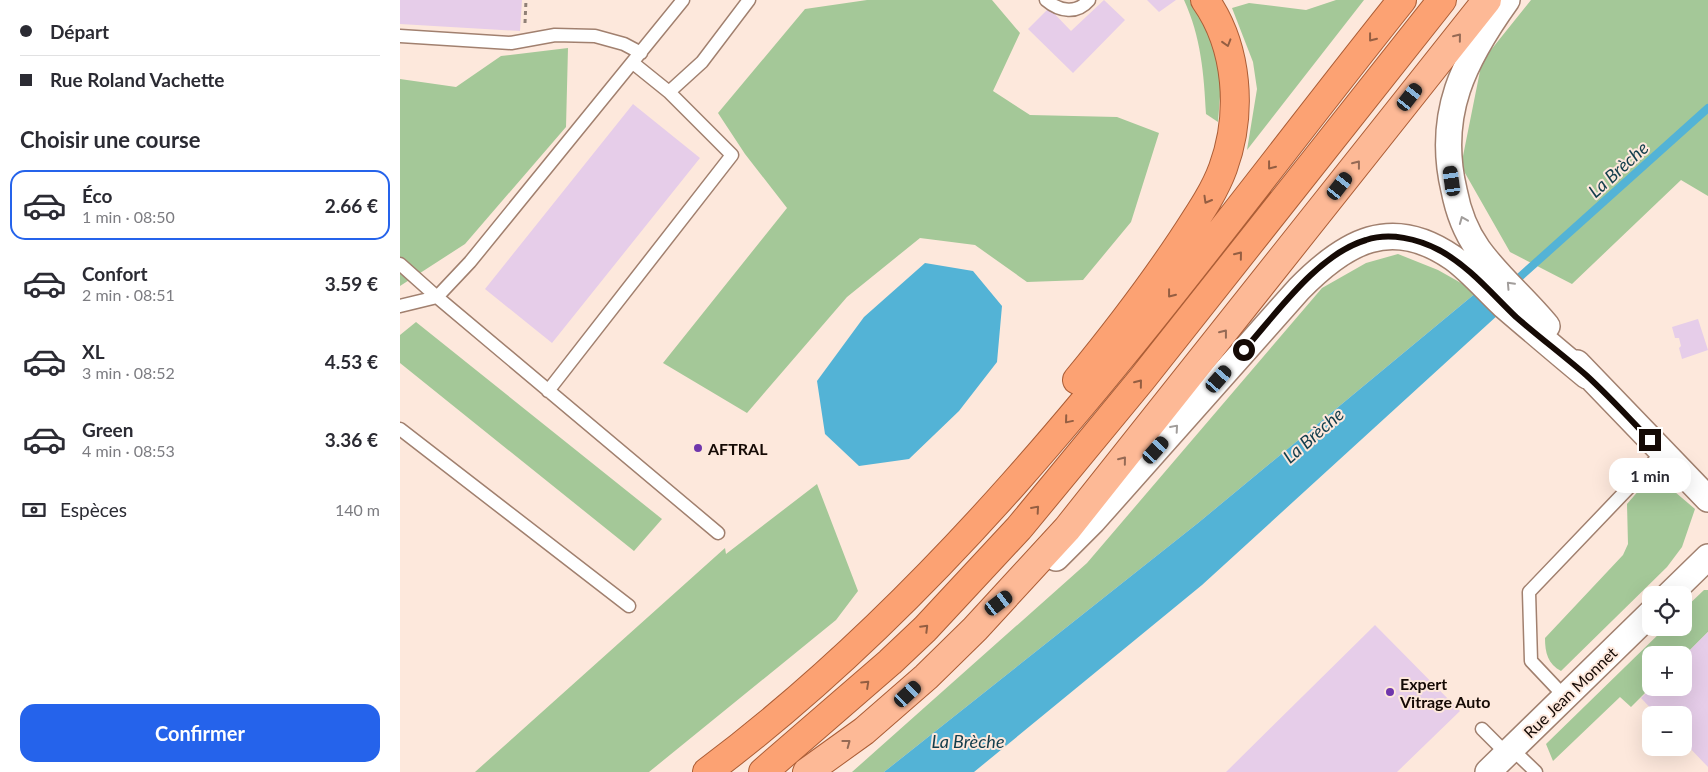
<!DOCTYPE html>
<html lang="fr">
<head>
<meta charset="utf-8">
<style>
  body { margin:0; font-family:Lato,sans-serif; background:#f7f7f7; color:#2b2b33; height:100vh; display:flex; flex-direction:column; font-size:19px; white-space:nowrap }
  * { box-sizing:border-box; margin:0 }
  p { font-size:16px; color:#7c7c81 }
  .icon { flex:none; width:28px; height:28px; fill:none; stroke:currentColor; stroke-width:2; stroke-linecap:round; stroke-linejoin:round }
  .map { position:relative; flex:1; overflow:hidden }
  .sheet { display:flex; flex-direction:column; background:#fff; width:400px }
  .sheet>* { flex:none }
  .banner { display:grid; align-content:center; height:110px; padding:0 20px; background:#fff }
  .controls { position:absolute; left:1242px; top:586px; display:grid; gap:10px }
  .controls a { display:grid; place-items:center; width:50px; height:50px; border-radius:10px; background:#fff; box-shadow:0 5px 20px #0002; font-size:25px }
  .end { position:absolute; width:22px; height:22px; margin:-11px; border:6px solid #150a05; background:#fff; box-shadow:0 0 0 2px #fff }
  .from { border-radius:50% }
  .bubble { position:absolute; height:35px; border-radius:15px; background:#fff; box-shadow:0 5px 20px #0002; font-size:16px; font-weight:700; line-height:35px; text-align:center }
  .car { position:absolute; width:15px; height:30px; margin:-15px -8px; border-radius:6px; box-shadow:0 0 4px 1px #0007; background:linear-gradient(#222 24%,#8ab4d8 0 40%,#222 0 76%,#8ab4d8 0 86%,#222 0) }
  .banner b { display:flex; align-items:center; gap:18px; height:48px; font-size:19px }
  .banner b+b { border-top:1px solid #e1e1e2 }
  .banner i { width:12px; height:12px; background:#2b2b33 }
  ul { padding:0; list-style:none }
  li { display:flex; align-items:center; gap:15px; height:70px; margin:0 10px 8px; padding:0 10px; border:2px solid transparent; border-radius:15px }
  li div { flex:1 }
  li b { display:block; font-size:19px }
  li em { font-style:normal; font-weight:700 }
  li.selected { border-color:#2563eb }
  li>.icon { width:45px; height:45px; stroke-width:1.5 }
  h2 { padding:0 20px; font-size:22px; line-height:60px }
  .pay { display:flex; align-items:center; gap:12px; height:55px; padding:0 20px; font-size:19px }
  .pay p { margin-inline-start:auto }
  .cta { display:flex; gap:10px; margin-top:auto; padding:10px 20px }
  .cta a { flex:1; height:58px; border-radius:15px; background:#2563eb; color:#fff; font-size:20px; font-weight:700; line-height:58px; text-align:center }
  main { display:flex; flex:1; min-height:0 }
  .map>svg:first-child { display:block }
  .green { fill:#a4c898 }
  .water { fill:#53b3d6 }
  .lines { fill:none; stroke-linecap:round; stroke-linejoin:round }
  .stream { stroke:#53b3d6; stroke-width:8 }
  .building { fill:#e6cde9 }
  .service-casing { stroke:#a1806f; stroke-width:15 }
  .minor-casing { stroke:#a1806f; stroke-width:28 }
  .primary-casing { stroke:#ab5d36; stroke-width:30 }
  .trunk-casing { stroke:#ab5d36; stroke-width:30 }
  .path { stroke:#908077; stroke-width:3; stroke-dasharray:4 4; stroke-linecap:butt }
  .service { stroke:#fff; stroke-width:12 }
  .minor { stroke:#fff; stroke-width:25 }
  .primary { stroke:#fdb996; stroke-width:28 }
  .trunk { stroke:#fca273; stroke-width:28 }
  .oneway { stroke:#956a55 }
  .oneway2 { stroke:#945e42 }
  .oneway3 { stroke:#a19d9b }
  .route { stroke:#150a05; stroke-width:6 }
  .poi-dot { fill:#6f36ac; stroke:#fde8dc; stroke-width:2 }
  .labels { text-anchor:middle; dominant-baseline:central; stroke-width:4; stroke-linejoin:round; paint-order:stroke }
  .poi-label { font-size:16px; font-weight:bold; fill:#150a05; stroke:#fde8dc; text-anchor:start }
  .street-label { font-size:16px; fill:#150a05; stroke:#fde8dc }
  .water-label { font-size:18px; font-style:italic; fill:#123d4c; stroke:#fde8dc }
</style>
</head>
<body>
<main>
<section class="sheet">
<div class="banner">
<b><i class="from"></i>Départ</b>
<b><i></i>Rue Roland Vachette</b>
</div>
<h2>Choisir une course</h2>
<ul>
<li class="selected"><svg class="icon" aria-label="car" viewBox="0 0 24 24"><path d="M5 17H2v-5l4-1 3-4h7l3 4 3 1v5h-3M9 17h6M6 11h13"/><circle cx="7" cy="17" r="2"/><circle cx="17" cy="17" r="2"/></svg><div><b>Éco</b><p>1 min · 08:50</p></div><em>2.66 €</em></li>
<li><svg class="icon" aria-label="car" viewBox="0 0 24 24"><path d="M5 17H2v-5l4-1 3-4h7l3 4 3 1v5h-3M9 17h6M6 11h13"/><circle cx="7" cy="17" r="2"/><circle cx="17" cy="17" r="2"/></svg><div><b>Confort</b><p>2 min · 08:51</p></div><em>3.59 €</em></li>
<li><svg class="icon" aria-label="car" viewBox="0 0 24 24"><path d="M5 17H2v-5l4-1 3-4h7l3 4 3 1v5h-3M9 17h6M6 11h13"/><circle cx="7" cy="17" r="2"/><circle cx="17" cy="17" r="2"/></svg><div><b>XL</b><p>3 min · 08:52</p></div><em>4.53 €</em></li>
<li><svg class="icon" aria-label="car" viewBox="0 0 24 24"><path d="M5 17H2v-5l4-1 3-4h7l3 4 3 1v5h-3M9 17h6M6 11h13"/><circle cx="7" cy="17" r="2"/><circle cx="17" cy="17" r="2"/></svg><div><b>Green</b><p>4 min · 08:53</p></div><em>3.36 €</em></li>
</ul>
<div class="pay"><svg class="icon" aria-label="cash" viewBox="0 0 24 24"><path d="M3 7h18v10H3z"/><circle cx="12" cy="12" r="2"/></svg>Espèces<p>140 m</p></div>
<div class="cta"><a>Confirmer</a></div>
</section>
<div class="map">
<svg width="1308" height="772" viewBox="0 0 1308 772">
  <rect width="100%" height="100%" fill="#fde8dc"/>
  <!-- green -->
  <path class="green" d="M467 0H592L620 33 593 91 630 115 717 117 759 133 731 222 683 280 627 282 575 245 520 238 447 297 347 413 263 363 387 208 345 154 318 113 405 9Z
    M784 0H795L814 44 821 83 818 122 806 114C804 74 801 37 784 0Z
    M936 0H964L847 150 857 89 853 62 832 8 849 3 906 10Z
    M1131 0H1308V196L1281 180 1172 284 1110 252 1061 166 1082 61Z
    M168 48 166 127 65 244 0 286V79L56 87 101 56Z
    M998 254 1038 270 1077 292 798 523 484 772H452L687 563 922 288 966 263Z
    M16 322 262 519 234 551 0 363V335Z
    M417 484 458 591 436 620 249 772H75L325 548 326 554Z
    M1254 486H1268L1295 509 1282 547 1267 567 1161 671C1148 664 1145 653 1145 638L1223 555 1228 544 1227 504 1240 489Z
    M1304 590H1308V632L1284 656 1251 655V687L1231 707 1220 697 1153 761 1146 744 1265 628H1284V609Z"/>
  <!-- water -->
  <path class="water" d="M525 263 573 271 602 306 597 362 559 411 509 459 459 466 425 434 417 381 464 317Z
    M1077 292 1099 314 802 585 574 772H484L798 523Z"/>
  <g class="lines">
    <!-- stream -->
    <path class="stream" d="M1112 284 1308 108"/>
  </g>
  <!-- building -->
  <path class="building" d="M0 0H122L120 31 0 24Z
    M704 0 725 20 673 73 628 29 649 8 671 31Z
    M747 0H776L759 12Z
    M233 104 300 158 152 343 85 289Z
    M1298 319 1308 350 1282 359 1279 348 1281 346 1279 338H1275L1272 327Z
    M975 625 1060 711 997 772H826Z
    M1308 632V767L1284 742V715H1257L1241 698 1251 688H1284V656Z"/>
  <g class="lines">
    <!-- service casing -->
    <g class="service-casing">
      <path id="service" d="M646 0C660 12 677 14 689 0
        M0 36 111 43 155 35 195 36 224 44 241 53
        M233 63 269 92 302 62 349 0
        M0 264 37 297 70 262 283 0
        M0 306 37 297 318 533
        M148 391 332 155 269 92
        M0 429 229 606
        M1165 697 1131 661 1129 592 1262 453
        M1082 729 1107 754
        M1112 749 1136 772"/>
    </g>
    <!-- minor casing -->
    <g class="minor-casing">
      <path id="minor" d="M1107 0C1064 60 1036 114 1054 190 1058 211 1066 232 1078 249 1098 277 1125 299 1147 326
        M1177 363 1308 499
        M656 558 693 521 899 289C945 242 991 215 1053 258 1071 271 1086 289 1103 305 1131 329 1159 353 1187 376
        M1269 595 1308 557
        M1088 772 1251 613"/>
    </g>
    <!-- primary casing -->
    <g class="primary-casing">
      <path id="primary" d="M407 772 464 731 526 677 575 629 667 529 1087 0"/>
    </g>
    <!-- trunk casing -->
    <g class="trunk-casing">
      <path id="trunk" d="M677 380C714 335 750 288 782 240 797 217 814 193 823 168 843 113 838 47 805 0
        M307 772C587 562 786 270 1002 0
        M363 772 490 662 525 629 619 528 742 379 1042 0"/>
    </g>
    <!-- path -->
    <path class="path" d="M125 23 126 0"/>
    <!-- service -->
    <use href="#service" class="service"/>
    <!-- minor -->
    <use href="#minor" class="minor"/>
    <!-- primary -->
    <use href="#primary" class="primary"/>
    <!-- trunk -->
    <use href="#trunk" class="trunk"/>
  </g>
  <!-- one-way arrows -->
  <defs><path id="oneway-chevron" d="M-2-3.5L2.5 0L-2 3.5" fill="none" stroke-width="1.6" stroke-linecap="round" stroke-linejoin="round" transform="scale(1.25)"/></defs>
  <g class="oneway">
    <use href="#oneway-chevron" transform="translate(1058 37) rotate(-51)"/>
    <use href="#oneway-chevron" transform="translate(957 164) rotate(-52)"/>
    <use href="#oneway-chevron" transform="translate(824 333) rotate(-52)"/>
    <use href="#oneway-chevron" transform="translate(723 460) rotate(-51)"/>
    <use href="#oneway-chevron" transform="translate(447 743) rotate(-37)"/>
  </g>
  <g class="oneway2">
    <use href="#oneway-chevron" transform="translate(972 38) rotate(128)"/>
    <use href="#oneway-chevron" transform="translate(827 43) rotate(73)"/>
    <use href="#oneway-chevron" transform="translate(871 166) rotate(128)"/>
    <use href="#oneway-chevron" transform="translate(807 200) rotate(120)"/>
    <use href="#oneway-chevron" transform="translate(839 255) rotate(-51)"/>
    <use href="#oneway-chevron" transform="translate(771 294) rotate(128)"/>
    <use href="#oneway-chevron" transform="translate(739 383) rotate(-51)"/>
    <use href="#oneway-chevron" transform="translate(668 420) rotate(130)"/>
    <use href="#oneway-chevron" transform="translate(636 509) rotate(-49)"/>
    <use href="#oneway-chevron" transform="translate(525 628) rotate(-45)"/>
    <use href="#oneway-chevron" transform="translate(466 684) rotate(-43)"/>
  </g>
  <g class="oneway3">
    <use href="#oneway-chevron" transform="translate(1063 220) rotate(-112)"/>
    <use href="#oneway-chevron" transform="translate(1110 285) rotate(-133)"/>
    <use href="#oneway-chevron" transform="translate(775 428) rotate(-49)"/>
  </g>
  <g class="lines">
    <!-- route -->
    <path class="route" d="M844 350C876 314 918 254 966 240 990 232 1018 239 1039 250 1069 266 1092 294 1116 317 1139 337 1163 355 1186 375 1208 395 1229 418 1250 440"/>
  </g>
  <!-- markers -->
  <g class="poi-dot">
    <circle cx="298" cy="448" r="5"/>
    <circle cx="990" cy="692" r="5"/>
  </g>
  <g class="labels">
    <!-- poi labels -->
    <g class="poi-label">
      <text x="308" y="448">AFTRAL</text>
      <text x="1000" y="683">Expert<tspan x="1000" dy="18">Vitrage Auto</tspan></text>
    </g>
    <!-- street labels -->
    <g class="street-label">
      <text transform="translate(1170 692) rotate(-44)">Rue Jean Monnet</text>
    </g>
    <!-- water labels -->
    <g class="water-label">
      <text transform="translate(1218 169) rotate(-42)">La Brèche</text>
      <text transform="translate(913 435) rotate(-41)">La Brèche</text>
      <text x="568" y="741">La Brèche</text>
    </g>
  </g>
</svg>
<div class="controls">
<a><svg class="icon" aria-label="locate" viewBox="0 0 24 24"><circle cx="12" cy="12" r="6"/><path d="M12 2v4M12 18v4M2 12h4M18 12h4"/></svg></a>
<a>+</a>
<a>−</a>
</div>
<i class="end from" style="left:844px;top:350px"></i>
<i class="end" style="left:1250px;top:440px"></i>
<div class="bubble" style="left:1209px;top:458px;width:82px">1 min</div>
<i class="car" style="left:1010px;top:97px;rotate:38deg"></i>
<i class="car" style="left:1052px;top:181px;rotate:352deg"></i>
<i class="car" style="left:940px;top:186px;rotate:38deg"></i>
<i class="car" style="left:819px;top:379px;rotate:41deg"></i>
<i class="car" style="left:756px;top:450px;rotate:42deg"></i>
<i class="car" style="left:599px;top:603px;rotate:53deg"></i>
<i class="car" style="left:508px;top:694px;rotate:47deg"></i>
</div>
</main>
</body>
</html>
